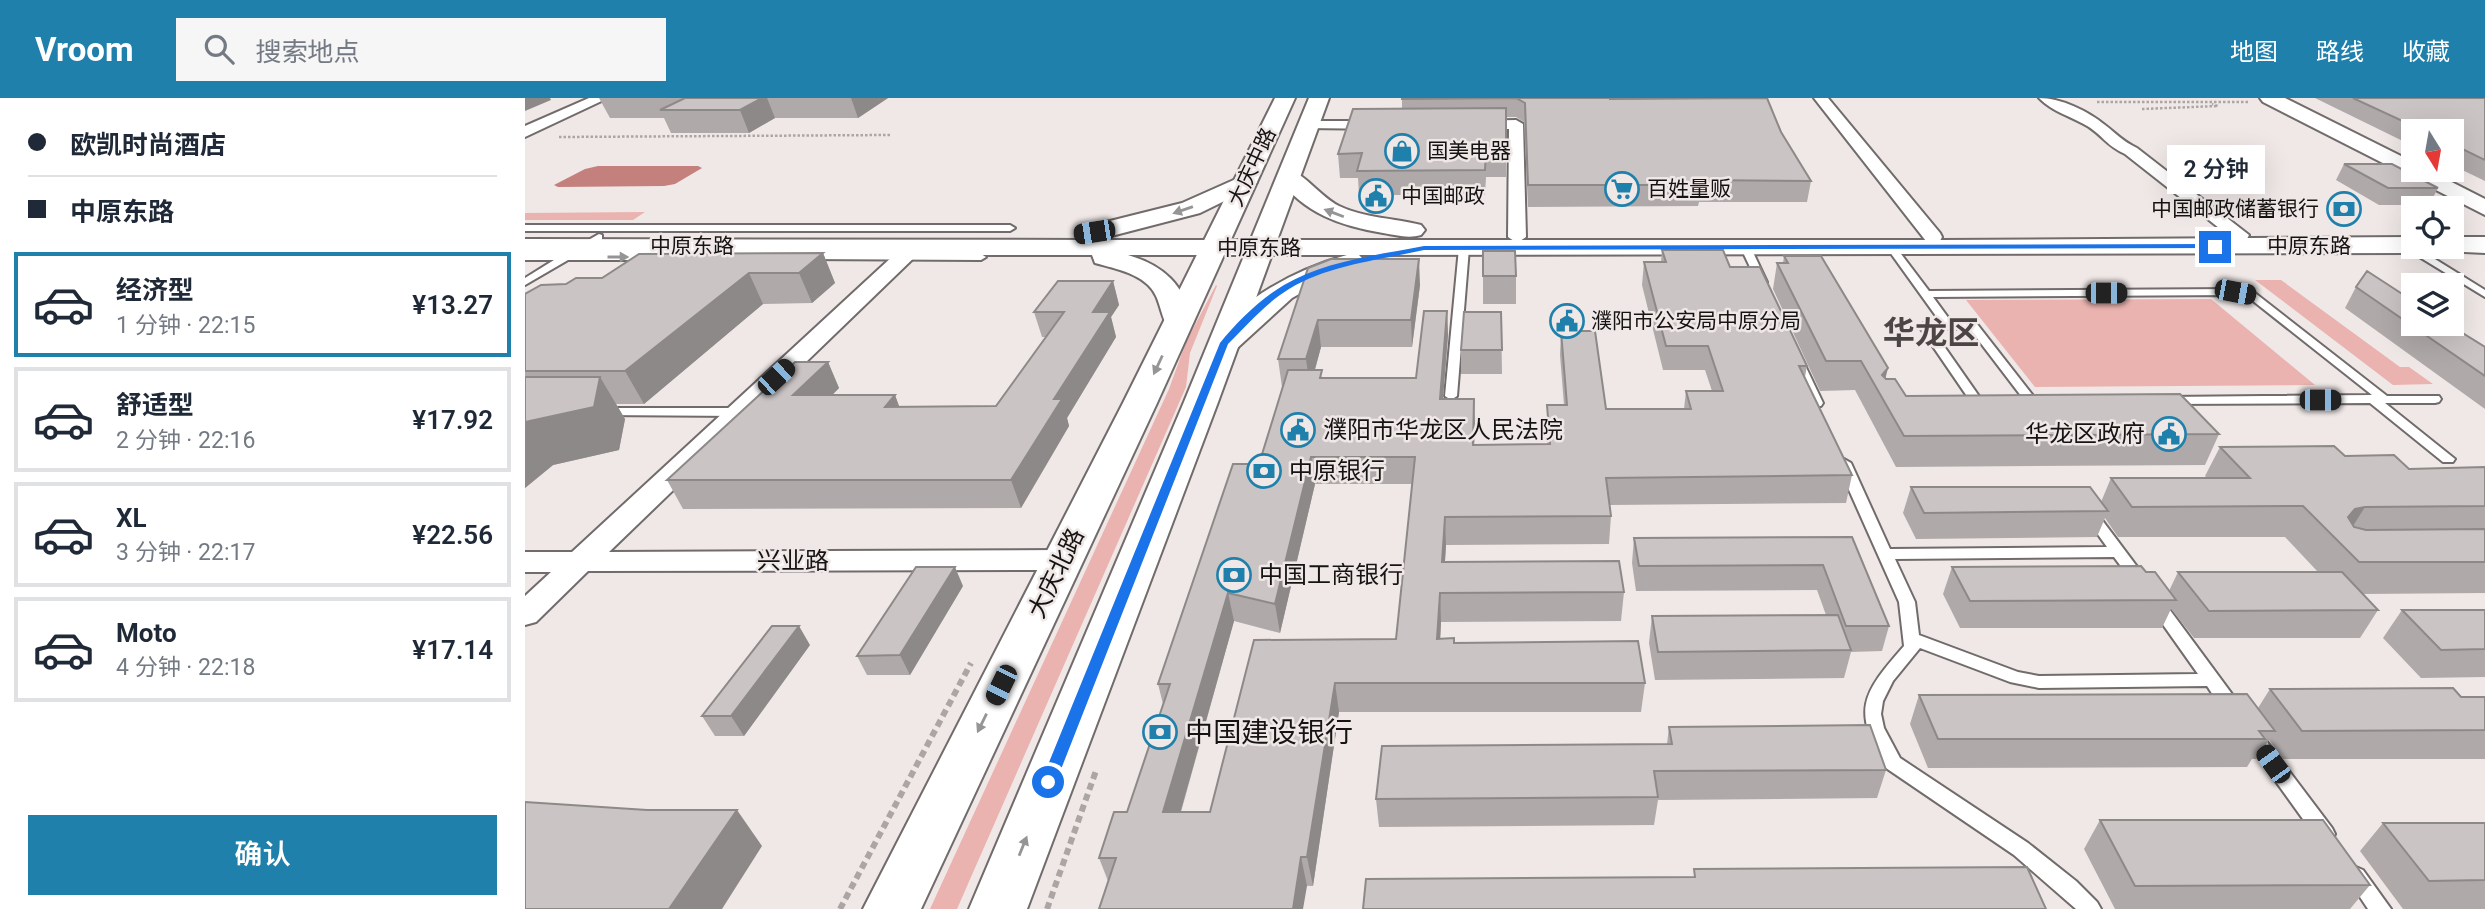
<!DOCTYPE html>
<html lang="zh">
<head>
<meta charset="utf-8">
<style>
  body { margin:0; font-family:Roboto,"Noto Sans SC",sans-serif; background:#f6f6f7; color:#1f2937; height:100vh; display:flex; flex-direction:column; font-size:26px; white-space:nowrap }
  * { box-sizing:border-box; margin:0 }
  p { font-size:23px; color:#747a83 }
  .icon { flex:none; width:38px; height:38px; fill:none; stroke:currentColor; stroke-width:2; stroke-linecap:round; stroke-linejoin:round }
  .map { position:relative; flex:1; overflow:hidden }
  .details { display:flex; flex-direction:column; background:#fff; width:525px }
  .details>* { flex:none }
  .guide { display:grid; align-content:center; height:154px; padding:0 28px; background:#fff }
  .needle { width:46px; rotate:169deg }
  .fabs { position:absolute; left:1876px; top:21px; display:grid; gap:14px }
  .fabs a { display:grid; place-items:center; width:63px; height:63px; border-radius:0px; background:#fff; box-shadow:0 7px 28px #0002; font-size:35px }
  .end { position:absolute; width:32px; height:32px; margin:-16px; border:9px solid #1a73e8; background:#fff; box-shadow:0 0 0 4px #fff }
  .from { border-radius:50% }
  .bubble { position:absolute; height:49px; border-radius:0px; background:#fff; box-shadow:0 7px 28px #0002; font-size:23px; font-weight:600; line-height:49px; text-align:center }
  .car { position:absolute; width:21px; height:42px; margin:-21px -10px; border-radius:9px; box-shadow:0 0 5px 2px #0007; background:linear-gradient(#222 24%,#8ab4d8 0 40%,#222 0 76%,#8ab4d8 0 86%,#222 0) }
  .guide b { display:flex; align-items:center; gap:24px; height:66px; font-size:26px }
  .guide b+b { border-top:2px solid #e0e1e3 }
  .guide i { width:18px; height:18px; background:#1f2937 }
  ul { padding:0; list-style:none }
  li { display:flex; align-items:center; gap:21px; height:105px; margin:0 14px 10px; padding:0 14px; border:4px solid #e0e1e3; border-radius:0px }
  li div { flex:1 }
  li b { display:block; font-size:26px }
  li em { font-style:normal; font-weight:600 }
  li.current { border-color:#2080ac }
  li>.icon { width:63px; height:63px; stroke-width:1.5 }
  .primary-button { display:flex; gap:14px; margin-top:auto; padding:14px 28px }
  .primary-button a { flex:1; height:80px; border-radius:0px; background:#2080ac; color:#fff; font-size:28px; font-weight:600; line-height:80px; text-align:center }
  header { display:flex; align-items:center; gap:42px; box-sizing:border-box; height:98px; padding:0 35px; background:#2080ac; color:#fff }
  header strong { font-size:33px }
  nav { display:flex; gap:38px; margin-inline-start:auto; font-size:24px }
  .search { width:490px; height:63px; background:#f6f6f7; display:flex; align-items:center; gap:18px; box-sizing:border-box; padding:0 24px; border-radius:0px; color:#747a83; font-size:26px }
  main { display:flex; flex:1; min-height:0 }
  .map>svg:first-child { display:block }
  .green { fill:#eab3af }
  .water { fill:#c4807c }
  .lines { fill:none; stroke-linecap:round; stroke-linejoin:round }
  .lane-casing { stroke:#716b6b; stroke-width:4 }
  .street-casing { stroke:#716b6b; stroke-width:4 }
  .secondary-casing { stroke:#716b6b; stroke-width:4 }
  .primary-casing { stroke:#716b6b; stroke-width:4 }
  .path-far1 { stroke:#aba5a4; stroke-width:2.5; stroke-dasharray:2.5 2; stroke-linecap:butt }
  .path { stroke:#aba5a4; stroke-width:6; stroke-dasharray:7 4.5; stroke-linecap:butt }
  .lane { fill:#fff; fill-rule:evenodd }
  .street { fill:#fff; fill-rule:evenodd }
  .secondary { fill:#fff; fill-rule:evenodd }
  .primary { fill:#fff; fill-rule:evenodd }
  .wall { fill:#afa9a9; fill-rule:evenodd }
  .shaded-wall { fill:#8e8989 }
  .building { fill:#cbc4c4; stroke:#8e8989; stroke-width:2; fill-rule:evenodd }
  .oneway { fill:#969595 }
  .route { fill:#1a73e8 }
  .labels { text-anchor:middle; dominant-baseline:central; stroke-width:5; stroke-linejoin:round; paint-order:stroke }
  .far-poi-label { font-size:21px; fill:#161313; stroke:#efe8e7; text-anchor:start }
  .far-street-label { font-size:21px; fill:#161313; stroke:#efe8e7 }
  .poi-label { font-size:24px; fill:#161313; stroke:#efe8e7; text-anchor:start }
  .street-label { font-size:24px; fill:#161313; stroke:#efe8e7 }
  .near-poi-label { font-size:28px; fill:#161313; stroke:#efe8e7; text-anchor:start }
  .far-town-label { font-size:32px; font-weight:bold; fill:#4b4645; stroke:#efe8e7 }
</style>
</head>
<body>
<header>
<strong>Vroom</strong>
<div class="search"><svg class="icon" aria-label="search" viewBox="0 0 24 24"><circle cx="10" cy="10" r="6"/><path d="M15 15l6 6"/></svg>搜索地点</div>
<nav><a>地图</a><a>路线</a><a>收藏</a></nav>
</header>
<main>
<section class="details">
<div class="guide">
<b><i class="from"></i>欧凯时尚酒店</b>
<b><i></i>中原东路</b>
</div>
<ul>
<li class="current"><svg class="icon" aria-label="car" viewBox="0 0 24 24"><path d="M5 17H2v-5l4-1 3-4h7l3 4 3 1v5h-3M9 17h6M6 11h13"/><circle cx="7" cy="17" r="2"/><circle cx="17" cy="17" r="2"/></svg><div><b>经济型</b><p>1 分钟 · 22:15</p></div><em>¥13.27</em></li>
<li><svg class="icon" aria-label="car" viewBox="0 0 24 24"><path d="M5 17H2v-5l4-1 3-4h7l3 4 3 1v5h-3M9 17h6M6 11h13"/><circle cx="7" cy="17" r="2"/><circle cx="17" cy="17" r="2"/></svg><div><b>舒适型</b><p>2 分钟 · 22:16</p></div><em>¥17.92</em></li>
<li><svg class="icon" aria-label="car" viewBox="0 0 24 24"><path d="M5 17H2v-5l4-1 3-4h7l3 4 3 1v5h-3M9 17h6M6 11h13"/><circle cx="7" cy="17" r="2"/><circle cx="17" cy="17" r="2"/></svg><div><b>XL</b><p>3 分钟 · 22:17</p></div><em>¥22.56</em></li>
<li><svg class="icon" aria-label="car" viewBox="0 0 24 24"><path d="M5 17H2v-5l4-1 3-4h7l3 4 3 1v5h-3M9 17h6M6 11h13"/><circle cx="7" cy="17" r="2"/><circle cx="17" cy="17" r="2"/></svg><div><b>Moto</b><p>4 分钟 · 22:18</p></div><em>¥17.14</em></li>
</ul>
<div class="primary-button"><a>确认</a></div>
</section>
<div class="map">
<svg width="1960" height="811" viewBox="0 0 1960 811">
  <rect width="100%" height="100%" fill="#efe8e7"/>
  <!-- green -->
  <path class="green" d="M120 114 108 122H0V115Z
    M1730 182H1756L1875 269H1884L1908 286 1868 287Z
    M691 187 692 188 665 255 661 289 432 811H405L644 291 661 244Z
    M1686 201 1790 287 1510 289 1441 202Z"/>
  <!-- water -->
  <path class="water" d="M73 68H173L177 70 150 86 139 88 33 89 29 87 60 71Z"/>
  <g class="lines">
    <!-- lane casing -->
    <g class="lane-casing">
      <path id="lane" d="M1085 0H1091V1L1088 3Z
        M0 127H485L490 130 485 133H0Z
        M74 136 77 137V141L53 156H128L133 159 128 162H43L0 187V180L29 162H0V156H39Z
        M1878 145H1884L1960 192V199L1878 149Z
        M939 147 944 150 932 298 926 302 920 298 934 150Z
        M1218 148 1226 150 1242 184 1241 186 1232 184 1216 150Z
        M1364 148H1370L1404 193 1710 191 1730 195 1862 298H1914L1916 301 1914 304 1910 305H1860L1930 361 1928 364H1918L1845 305 1638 306 1636 303 1638 300 1642 299 1847 297 1723 199 1710 197 1408 199 1427 225 1452 226 1513 304 1511 307H1503L1445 231H1407L1458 304 1456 307H1448L1394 228 1399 225H1416L1362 150Z
        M281 156H456L461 159 456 162 278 161V157Z
        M1272 260 1278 263 1298 305 1296 308H1288L1286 305 1266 263Z
        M78 310H214L220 314 214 318 74 317 72 314 74 311Z
        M1319 361 1326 365 1365 451 1582 449 1559 417 1566 413 1571 414 1622 482 1614 487 1609 486 1589 459 1370 461 1390 504 1394 537 1493 574 1514 578 1673 576 1622 504 1624 500H1636L1715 607 1718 612 1715 617C1699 622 1691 600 1682 588L1514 590 1485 584 1395 550 1368 583 1358 603 1356 616 1359 630 1375 660 1503 745 1551 783 1572 804 1576 811H1551L1489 757 1361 670C1327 612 1336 597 1379 548L1374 504 1312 365Z
        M1727 630 1733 632 1807 730 1810 736 1807 742 1800 744 1793 742 1721 642 1718 637 1721 632Z
        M1831 769 1838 772 1866 811H1843L1821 778 1824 772Z"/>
    </g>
    <!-- street casing -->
    <g class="street-casing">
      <path id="street" d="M64 0H83L0 39V28Z
        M1289 0H1303L1415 135 1417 139 1415 143H1401Z
        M1514 0C1536 0 1563 13 1580 27 1592 36 1597 43 1612 50L1724 137 1722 141H1708L1600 56C1581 47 1580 40 1564 29 1548 19 1527 14 1514 0Z
        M991 22 998 26 1001 139 992 145 983 139 984 31H944L937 27 944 23Z
        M784 23H862L869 27 862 31 779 30 777 27Z
        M389 143 396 145 399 149 396 153 84 454 536 452 547 455 551 462 547 469 536 472 63 473 11 524 0 527V498L26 474H0V454H47L382 145Z"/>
    </g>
    <!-- secondary casing -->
    <g class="secondary-casing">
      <path id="secondary" d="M750 0H770L632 305 396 811H338L598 305Z
        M784 0H804L693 304 502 811H444L659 304Z
        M1735 0H1760L1888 64V72H1903L1960 101V117L1738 4Z"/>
    </g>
    <!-- primary casing -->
    <g class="primary-casing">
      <path id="primary" d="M764 72C780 76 796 99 814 108 839 120 869 120 896 127L900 132 896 137C883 141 871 137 858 135 816 128 778 115 753 79L756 74Z
        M720 77 728 79 732 84 728 89 675 115 571 142H1417L1888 139V149H1900L1897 153 1888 155 834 157 841 164 838 170 797 183 767 200 710 252 699 254 688 252 684 245C714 201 772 171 822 157H603C640 168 657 186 669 223L665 229 654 232 643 229C637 220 636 209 631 198 621 176 591 171 570 165L567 157H0V141L569 142 561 139 557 134 561 129 657 105Z
        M1927 139H1960V155L1918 153 1915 149H1927Z"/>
    </g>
    <!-- path-far1 -->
    <path class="path-far1" d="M1572 4H1724
      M1617 11 1693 8 1687 6
      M34 39 365 37"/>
    <!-- path -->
    <path class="path" d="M315 811 446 565
      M522 811 572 670"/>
    <!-- lane -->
    <use href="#lane" class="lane"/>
    <!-- street -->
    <use href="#street" class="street"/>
    <!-- secondary -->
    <use href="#secondary" class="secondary"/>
    <!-- primary -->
    <use href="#primary" class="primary"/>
  </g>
  <!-- wall -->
  <path class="wall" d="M74 0H363L333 20H250L224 35H146L139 20H85Z
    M877 0 1085 1H1151V0L1256 34 1286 83 1282 104H1174L1173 108 1003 109 999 24 991 19H981V79H961L960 97H834L833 80H815L813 56 877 11Z
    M1790 0H1960V83L1927 67V33H1888V48Z
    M1819 66 1913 90 1904 107H1854L1811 82Z
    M1137 152 1205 169 1282 268 1280 279 1327 377 1321 405 1085 407 1086 418 1084 446 921 447 920 464 1099 494 1096 523 916 524 915 540 930 545 1120 585 1116 614H814L788 788 583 783 574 760 602 714 638 606 633 586 734 366 758 289H757L753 261 783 170 895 187 887 249H796L790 272 798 280H891L922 213 923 237 918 301 950 326 949 347 1022 346V307H1039L1035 257 1036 233 1081 311H1159L1161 293H1187L1180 272H1138L1117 187 1119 164H1136ZM790 386H887L871 541 729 542 685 714H656L709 523 755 535Z
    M298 155 310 185 287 205 238 206 119 306H91L100 321 94 352 28 367 0 390V196L41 186 77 180Z
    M1259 158 1361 281 1381 298 1694 336 1680 367 1371 369 1330 292 1295 293 1248 191 1252 165H1258Z
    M958 178H991V206H958Z
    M588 183 594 207 586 219 591 239 542 320 544 328 496 410 158 411 142 382 303 264 314 290 307 297H370L374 309 471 308 521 239H517L509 214Z
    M1831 189 1960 249V311L1820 210Z
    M976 214 977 276H936V252Z
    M1695 349 1820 358 1884 371 1960 369V495L1837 496 1853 512 1835 540H1669L1646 511 1637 530H1435L1418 496 1427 469 1621 474 1644 493 1653 474H1793L1760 439H1593L1580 420 1572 439 1391 441 1378 415 1386 389 1576 404 1586 380H1682L1680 378Z
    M1327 439 1364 528 1357 553 1326 554 1319 580 1130 582 1124 545 1127 518 1301 517 1292 492 1111 493 1107 465 1109 440Z
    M438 488 385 577H342L332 558Z
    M1877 512H1960V579L1896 580 1858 540Z
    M285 547 219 638H190L177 618Z
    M1745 591 1960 599V661H1758L1744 642 1731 661H1727L1722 669 1403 670 1385 626 1394 597 1733 610Z
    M1144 629 1361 672 1352 700 1133 702 1129 727 854 729 851 701 1142 646Z
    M1575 722 1845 787 1825 811H1590L1559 751Z
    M1858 725H1960V811H1878L1835 753Z"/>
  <!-- shaded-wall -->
  <path class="shaded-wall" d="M0 0H25L26 2 0 13Z
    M237 0H242L250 20 224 35 215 12Z
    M326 0H363L333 20Z
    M298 155 310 185 287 205 274 175Z
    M894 161 895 187 887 249 886 222Z
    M224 175 238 206 119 306 100 273Z
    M588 183 594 207 586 219 591 239 542 320 544 328 496 410 486 382 529 301 568 214Z
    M922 213 923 237 916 326 915 301Z
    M793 222 796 249 785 289 781 261Z
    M303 264 314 290 281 324 268 297Z
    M1363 270 1356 298 1357 277Z
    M75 279 100 321 94 352 28 367 0 390V324Z
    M370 297 380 324 360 309Z
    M949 301 950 326 948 373V347Z
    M786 359 790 386 755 535 750 506Z
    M1840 409 1821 439 1823 419 1830 411Z
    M920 419 921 447 918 492 917 464Z
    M430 469 438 488 385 577 375 557Z
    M703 495 709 523 647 744 638 714Z
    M915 495 916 524 914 569 912 541Z
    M274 528 285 547 219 638 206 618Z
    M810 585 814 614 788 788 782 759Z
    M212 712 237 748 197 811H144Z
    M776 759 782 788 778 811H768Z"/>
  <!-- building -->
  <path class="building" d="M160 0H237L215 12H135Z
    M877 0H1085V1L1242 0 1256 34 1286 83 1174 82 1176 87H1003L1000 5 991 0 877 1Z
    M1828 0H1960V62L1927 46V33H1899Z
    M981 10V55H961L960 72 832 73 837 55 813 56 828 11Z
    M1819 66H1867L1913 90H1863Z
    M1137 152H1198L1205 169H1235L1282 268H1274L1327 377 1081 380 1086 418 920 419 917 464 1094 463 1099 494 915 495 912 541 929 540V545L1113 543 1120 585H810L782 759H776L768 811H574L591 760H574L589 714H602L645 586H633L708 366H734L763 272H797L795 280H891L899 213H922L915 301H949L948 347 1025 346 1022 307H1042L1036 233H1070L1081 311H1166L1161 293H1198L1183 248H1141L1119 164H1141ZM786 359H890L871 541 729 542 685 714H638L703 495 750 506Z
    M958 153H990L991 178H958Z
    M298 155 274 175H224L100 273H0V196L16 187 41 186 51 180H77L114 156Z
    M1259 158H1296L1363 270 1357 277 1361 281H1370L1381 298 1655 296 1694 336 1379 338 1336 263H1301L1252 165H1263Z
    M806 161H894L886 222H793L781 261H753L783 170Z
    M1842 173 1888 203V226H1923L1960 249V278L1831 189Z
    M533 183H588L568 214H585L529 301H537L486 382H142L270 264H303L268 297H370L360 309 471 308 539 214H509Z
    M939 214H976L977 252H936Z
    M0 279H75L69 309 0 324Z
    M1809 348 1820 358 1869 357 1884 371 1960 369V408L1840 409 1830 411 1823 419 1829 429 1841 432 1960 431V464H1834L1778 408 1607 409 1586 380H1725L1695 349Z
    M1386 389H1565L1583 413 1399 415Z
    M1327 439 1364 528H1321L1298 467 1114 468 1109 440Z
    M1616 468 1621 474H1630L1651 502 1445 503 1427 469Z
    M391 469H430L375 557 332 558Z
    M1653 474H1817L1853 512 1684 513Z
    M1877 512H1960V551L1916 552Z
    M1313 517 1326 552 1133 554 1127 518Z
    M247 528H274L206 618H177Z
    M1928 590 1936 599H1960V632L1777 633 1745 591Z
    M1722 596 1750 633H1734L1740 641H1413L1394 597Z
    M1345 627 1361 672 1129 673 1133 699 851 701 857 648 1147 646 1144 629Z
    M0 704 122 712H212L144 811H0Z
    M1575 722H1798L1845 787 1610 788Z
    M1858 725H1960V782L1904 783Z
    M1502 769 1521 811H838L841 781 1170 779 1169 771Z"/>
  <!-- one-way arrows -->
  <defs><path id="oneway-solid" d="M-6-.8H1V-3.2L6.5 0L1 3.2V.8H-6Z" transform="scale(1.75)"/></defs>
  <g class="oneway">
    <use href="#oneway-solid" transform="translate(658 112) rotate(161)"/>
    <use href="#oneway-solid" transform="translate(809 115) rotate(-159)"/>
    <use href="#oneway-solid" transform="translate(93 159)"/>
    <use href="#oneway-solid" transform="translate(633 267) rotate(115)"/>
    <use href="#oneway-solid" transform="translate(457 625) rotate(116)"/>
    <use href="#oneway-solid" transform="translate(498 748) rotate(-68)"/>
  </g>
  <!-- route -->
  <path class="route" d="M1690 146 1693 150 899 152C855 162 803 167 764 191 741 205 722 227 703 246L531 684 523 690 516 684 695 245C712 224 735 201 759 187 800 163 853 157 899 148Z"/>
  <!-- icons -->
  <defs>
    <g id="shop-ring" transform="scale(1.75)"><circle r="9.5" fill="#efe8e7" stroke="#2080ac" stroke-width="1.5"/><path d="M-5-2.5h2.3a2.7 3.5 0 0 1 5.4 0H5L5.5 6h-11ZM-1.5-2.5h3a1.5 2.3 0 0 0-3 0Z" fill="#2080ac"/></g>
    <g id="supermarket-ring" transform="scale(1.75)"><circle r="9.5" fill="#efe8e7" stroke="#2080ac" stroke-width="1.5"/><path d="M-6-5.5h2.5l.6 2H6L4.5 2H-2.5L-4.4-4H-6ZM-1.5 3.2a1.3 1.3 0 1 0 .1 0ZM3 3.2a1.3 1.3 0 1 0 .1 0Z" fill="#2080ac"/></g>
    <g id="civic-ring" transform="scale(1.75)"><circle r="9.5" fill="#efe8e7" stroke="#2080ac" stroke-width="1.5"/><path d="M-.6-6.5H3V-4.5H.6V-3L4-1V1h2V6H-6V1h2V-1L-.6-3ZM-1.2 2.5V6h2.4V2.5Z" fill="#2080ac"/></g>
    <g id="bank-ring" transform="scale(1.75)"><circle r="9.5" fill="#efe8e7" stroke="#2080ac" stroke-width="1.5"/><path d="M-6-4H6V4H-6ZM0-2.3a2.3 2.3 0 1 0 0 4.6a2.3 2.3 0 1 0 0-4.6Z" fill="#2080ac"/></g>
  </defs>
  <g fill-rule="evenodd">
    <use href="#shop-ring" x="877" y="53"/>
    <use href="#supermarket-ring" x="1097" y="91"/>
    <use href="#civic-ring" x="851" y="98"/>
    <use href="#bank-ring" x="1819" y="111"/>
    <use href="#civic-ring" x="1042" y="223"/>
    <use href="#civic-ring" x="773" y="332"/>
    <use href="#civic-ring" x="1644" y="336"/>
    <use href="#bank-ring" x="739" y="373"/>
    <use href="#bank-ring" x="709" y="477"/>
    <use href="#bank-ring" x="635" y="634"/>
  </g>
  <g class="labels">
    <!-- far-poi labels -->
    <g class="far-poi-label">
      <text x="902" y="53">国美电器</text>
      <text x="1122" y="91">百姓量贩</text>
      <text x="876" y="98">中国邮政</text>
      <text x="1794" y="111" text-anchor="end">中国邮政储蓄银行</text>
      <text x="1066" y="223">濮阳市公安局中原分局</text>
    </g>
    <!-- far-street labels -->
    <g class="far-street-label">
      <text transform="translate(727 69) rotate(-65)">大庆中路</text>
      <text x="167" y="148">中原东路</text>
      <text x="1784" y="148">中原东路</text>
      <text x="734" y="150">中原东路</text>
    </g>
    <!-- poi labels -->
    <g class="poi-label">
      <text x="798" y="332">濮阳市华龙区人民法院</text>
      <text x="1620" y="336" text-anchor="end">华龙区政府</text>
      <text x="764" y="373">中原银行</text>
      <text x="734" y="477">中国工商银行</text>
    </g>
    <!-- street labels -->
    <g class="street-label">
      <text x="268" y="463">兴业路</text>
      <text transform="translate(531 475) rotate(-64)">大庆北路</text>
    </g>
    <!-- near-poi labels -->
    <g class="near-poi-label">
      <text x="660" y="634">中国建设银行</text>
    </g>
    <!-- far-town labels -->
    <g class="far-town-label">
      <text x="1406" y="235">华龙区</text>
    </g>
  </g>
</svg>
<div class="fabs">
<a><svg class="needle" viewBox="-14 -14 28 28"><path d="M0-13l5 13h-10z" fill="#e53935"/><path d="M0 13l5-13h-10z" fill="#747a83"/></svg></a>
<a><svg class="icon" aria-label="locate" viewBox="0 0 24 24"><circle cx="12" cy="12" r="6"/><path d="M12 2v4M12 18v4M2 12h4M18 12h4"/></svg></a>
<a><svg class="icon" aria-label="layers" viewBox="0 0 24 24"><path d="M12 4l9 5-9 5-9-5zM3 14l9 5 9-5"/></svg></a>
</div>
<i class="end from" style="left:523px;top:684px"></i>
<i class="end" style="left:1690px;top:149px"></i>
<div class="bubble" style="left:1642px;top:47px;width:98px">2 分钟</div>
<i class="car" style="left:569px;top:134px;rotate:261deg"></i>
<i class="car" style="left:1710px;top:194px;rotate:101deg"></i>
<i class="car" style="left:1581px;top:195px;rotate:90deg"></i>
<i class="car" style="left:251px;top:279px;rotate:47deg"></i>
<i class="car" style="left:1795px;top:302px;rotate:90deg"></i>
<i class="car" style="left:476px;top:587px;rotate:206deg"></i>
<i class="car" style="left:1748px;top:666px;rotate:324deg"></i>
</div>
</main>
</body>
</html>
